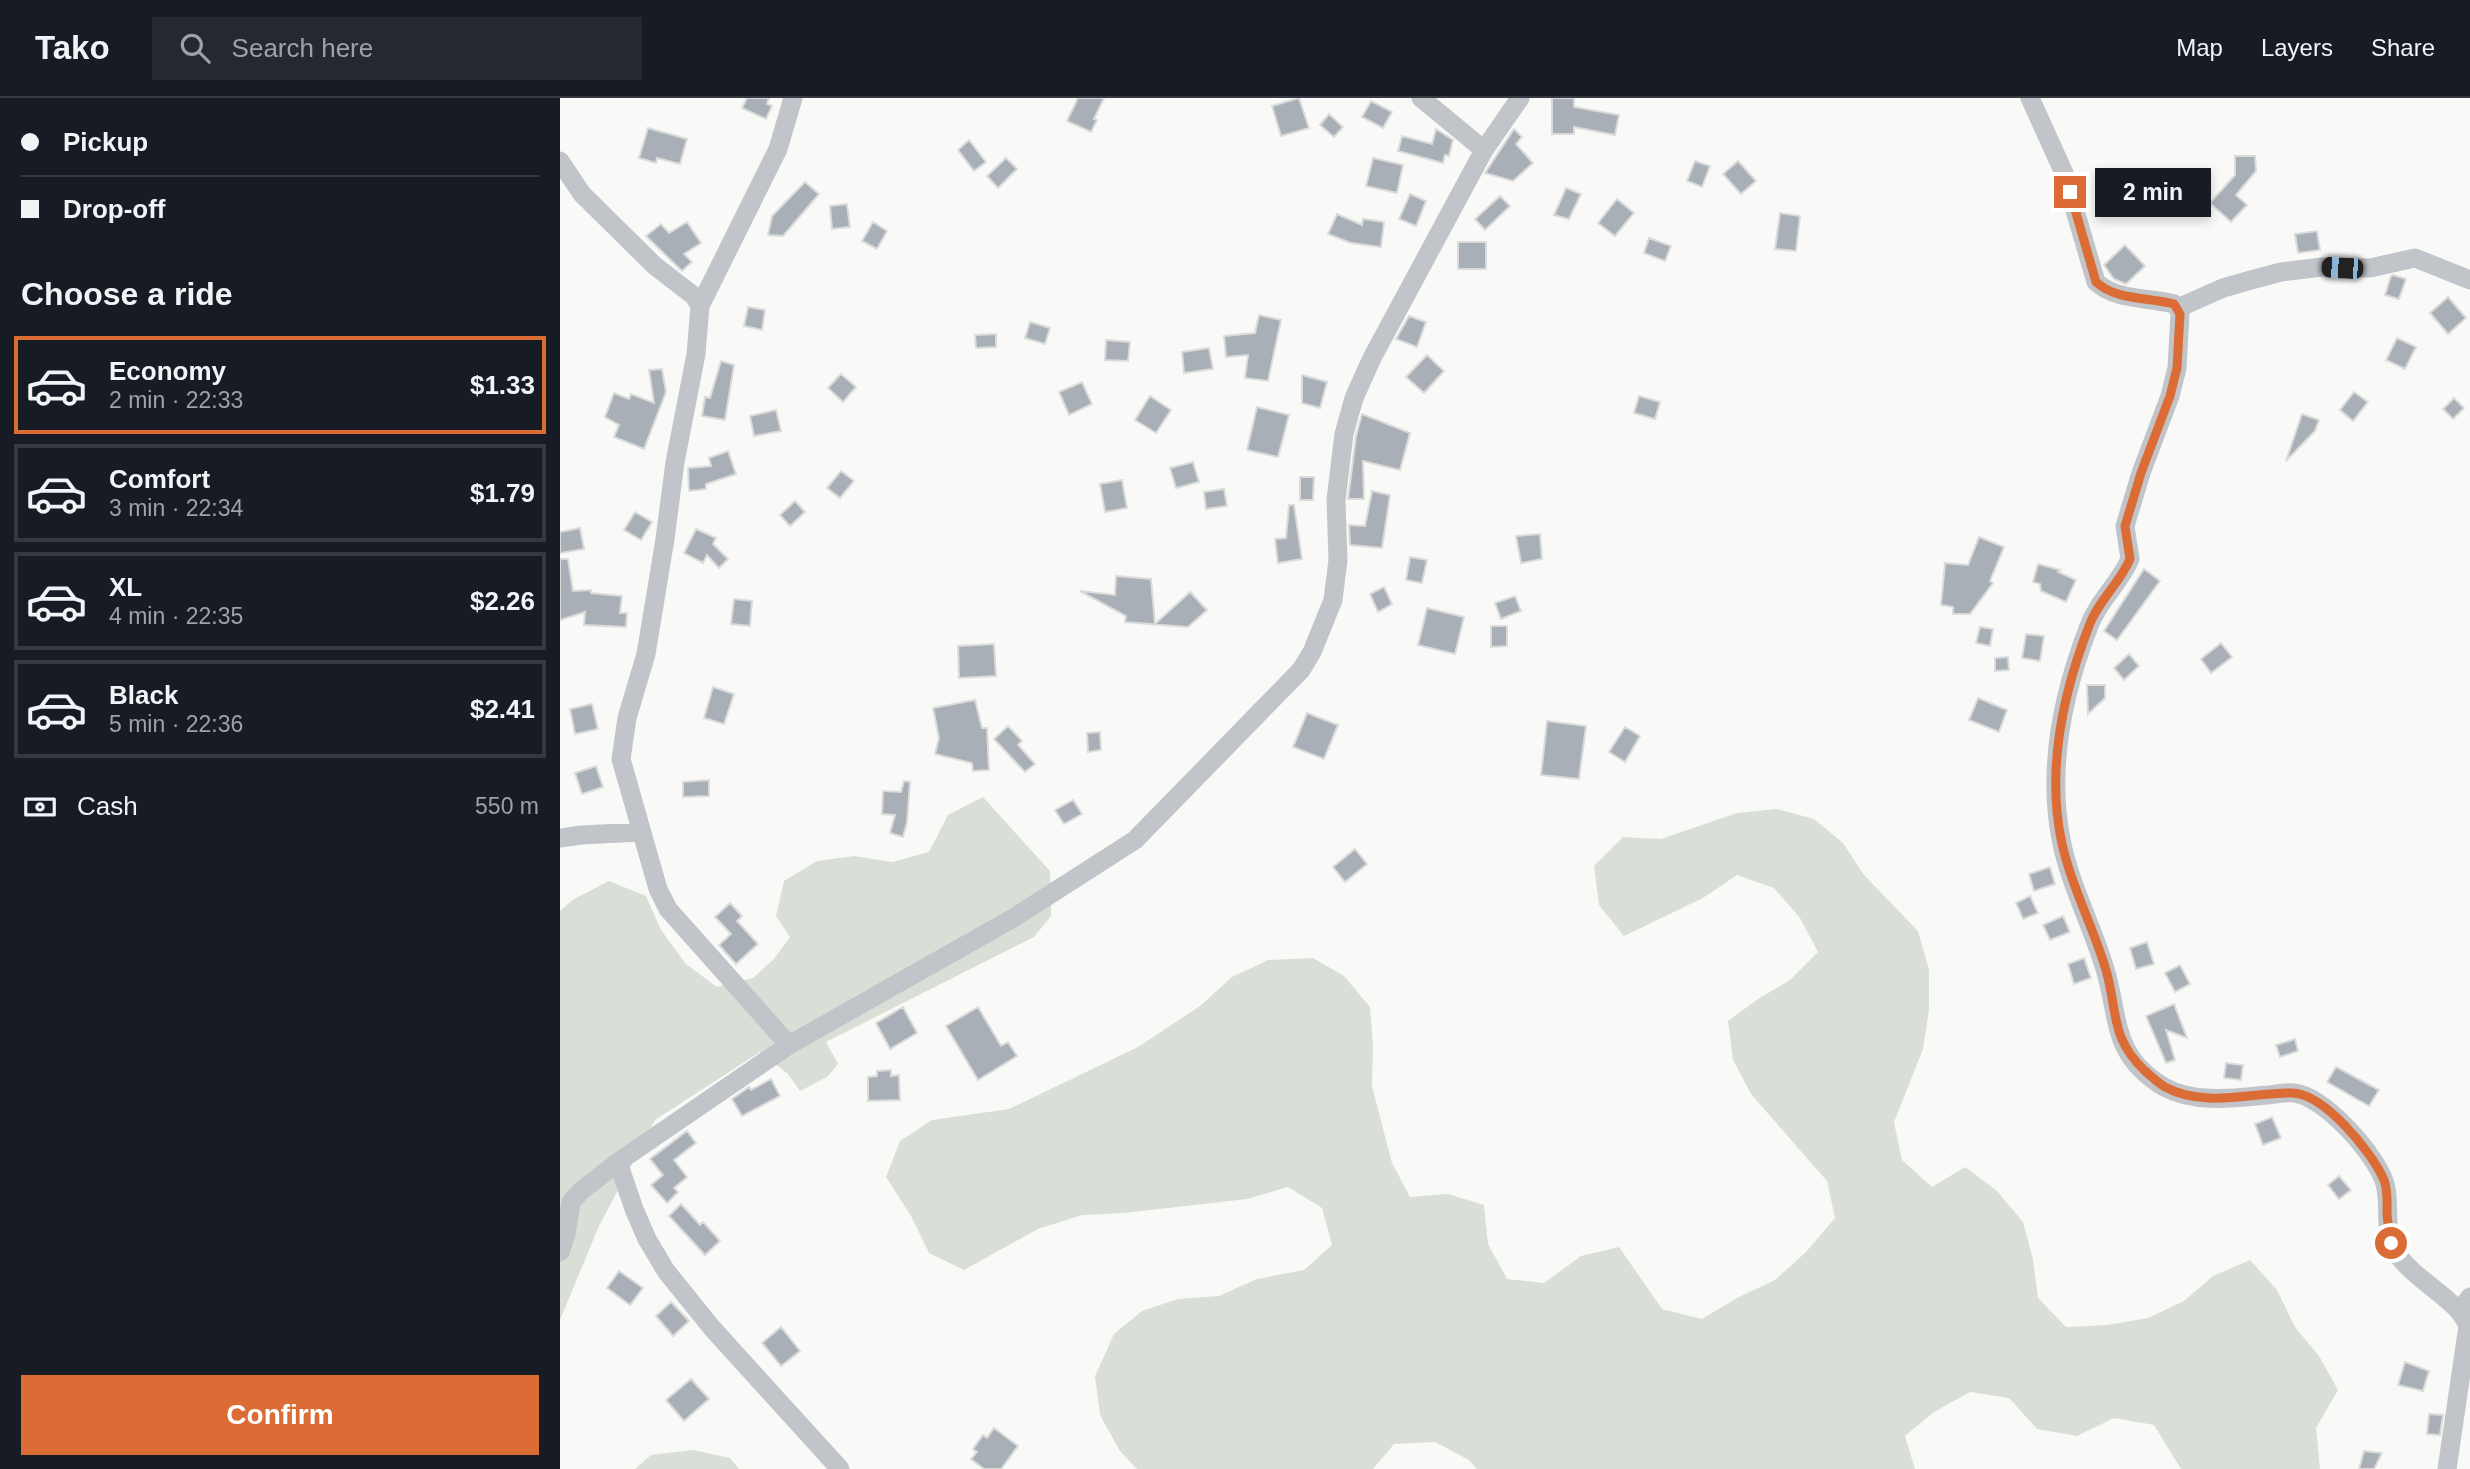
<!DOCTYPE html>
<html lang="en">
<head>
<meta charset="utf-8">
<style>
  body { margin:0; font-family:Arial,sans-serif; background:#242831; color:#f1f3f6; height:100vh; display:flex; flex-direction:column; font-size:26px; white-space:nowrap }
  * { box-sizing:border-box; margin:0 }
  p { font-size:23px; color:#9ea1a6 }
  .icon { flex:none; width:38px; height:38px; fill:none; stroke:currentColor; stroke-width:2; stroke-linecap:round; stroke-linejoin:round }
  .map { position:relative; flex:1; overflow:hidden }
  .details { display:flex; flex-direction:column; background:#171b24; width:560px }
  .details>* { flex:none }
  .top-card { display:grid; align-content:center; height:154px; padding:0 21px; background:#171b24 }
  .end { position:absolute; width:32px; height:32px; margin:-16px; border:9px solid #dc6c35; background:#fff; box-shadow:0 0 0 4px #fff }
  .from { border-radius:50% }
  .bubble { position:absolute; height:49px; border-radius:0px; background:#171b24; box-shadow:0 4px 10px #0003; font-size:23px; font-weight:700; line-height:49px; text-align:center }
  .car { position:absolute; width:21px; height:42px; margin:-21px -10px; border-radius:9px; box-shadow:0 0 5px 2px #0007; background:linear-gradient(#222 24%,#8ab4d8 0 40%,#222 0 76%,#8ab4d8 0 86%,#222 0) }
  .top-card b { display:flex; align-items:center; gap:24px; height:66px; font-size:26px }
  .top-card b+b { border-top:2px solid #363941 }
  .top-card i { width:18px; height:18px; background:#f1f3f6 }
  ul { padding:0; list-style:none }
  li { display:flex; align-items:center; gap:21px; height:98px; margin:0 14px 10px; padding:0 7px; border:4px solid #363941; border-radius:0px }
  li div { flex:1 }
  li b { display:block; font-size:26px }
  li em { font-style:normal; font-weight:700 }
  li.active { border-color:#dc6c35 }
  li>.icon { width:63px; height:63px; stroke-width:1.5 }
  h2 { padding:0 21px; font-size:32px; line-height:84px }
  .pay { display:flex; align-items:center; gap:18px; height:77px; padding:0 21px; font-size:26px }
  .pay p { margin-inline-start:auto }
  .action { display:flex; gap:14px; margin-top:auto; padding:14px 21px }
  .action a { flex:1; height:80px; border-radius:0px; background:#dc6c35; color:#fff; font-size:28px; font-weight:700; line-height:80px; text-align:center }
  header { display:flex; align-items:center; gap:42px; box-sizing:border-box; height:98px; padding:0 35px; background:#171b24; border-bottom:2px solid #363941 }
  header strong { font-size:33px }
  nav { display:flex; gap:38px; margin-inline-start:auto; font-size:24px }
  .search { width:490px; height:63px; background:#242831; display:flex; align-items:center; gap:18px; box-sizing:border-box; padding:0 24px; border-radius:0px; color:#9ea1a6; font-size:26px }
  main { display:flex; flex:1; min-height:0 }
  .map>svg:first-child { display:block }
  .green { fill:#d9ded7 }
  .building { fill:#a8afb7; stroke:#dbdcda; stroke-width:2 }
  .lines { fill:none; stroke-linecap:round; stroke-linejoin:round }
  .street { stroke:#c1c5c9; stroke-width:19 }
  .route { stroke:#dc6c35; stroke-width:9 }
</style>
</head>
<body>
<header>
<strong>Tako</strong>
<div class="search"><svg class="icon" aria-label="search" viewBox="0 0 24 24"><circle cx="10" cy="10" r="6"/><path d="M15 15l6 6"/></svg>Search here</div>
<nav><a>Map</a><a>Layers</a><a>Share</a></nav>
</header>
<main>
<section class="details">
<div class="top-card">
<b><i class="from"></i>Pickup</b>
<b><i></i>Drop-off</b>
</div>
<h2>Choose a ride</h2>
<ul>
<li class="active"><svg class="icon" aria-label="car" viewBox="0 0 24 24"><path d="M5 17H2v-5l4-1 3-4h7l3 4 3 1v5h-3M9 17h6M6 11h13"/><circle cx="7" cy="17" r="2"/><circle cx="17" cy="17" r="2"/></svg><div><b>Economy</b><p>2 min · 22:33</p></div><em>$1.33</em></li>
<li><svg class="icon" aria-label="car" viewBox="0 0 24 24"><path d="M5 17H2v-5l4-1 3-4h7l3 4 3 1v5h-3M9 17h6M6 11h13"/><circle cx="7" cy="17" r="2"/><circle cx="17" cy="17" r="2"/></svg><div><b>Comfort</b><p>3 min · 22:34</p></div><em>$1.79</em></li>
<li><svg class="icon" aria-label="car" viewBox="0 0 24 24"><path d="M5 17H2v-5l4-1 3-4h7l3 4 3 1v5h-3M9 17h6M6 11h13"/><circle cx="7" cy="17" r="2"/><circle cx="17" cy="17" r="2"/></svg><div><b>XL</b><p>4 min · 22:35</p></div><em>$2.26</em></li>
<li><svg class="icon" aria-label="car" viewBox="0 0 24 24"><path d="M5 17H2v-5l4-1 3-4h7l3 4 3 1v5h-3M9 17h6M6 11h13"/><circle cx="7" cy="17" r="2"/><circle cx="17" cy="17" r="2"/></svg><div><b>Black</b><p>5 min · 22:36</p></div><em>$2.41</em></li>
</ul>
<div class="pay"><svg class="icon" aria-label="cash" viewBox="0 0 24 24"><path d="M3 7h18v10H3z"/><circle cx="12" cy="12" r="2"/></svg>Cash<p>550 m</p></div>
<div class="action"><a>Confirm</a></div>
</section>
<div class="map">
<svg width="1910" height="1371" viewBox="0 0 1910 1371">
  <rect width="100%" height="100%" fill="#f9faf8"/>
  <!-- green -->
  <path class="green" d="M423 699 490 773 491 818 474 839 266 944 278 966 267 979 240 993 228 976 200 954 95 1022 39 1128 0 1222V813L14 801 49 783 86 798 101 832 126 866 157 889 193 880 214 861 230 839 216 818 224 783 257 763 294 758 332 764 369 754 388 717Z
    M1217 711 1254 721 1283 745 1304 777 1358 833 1369 872V912L1363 951 1334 1024 1342 1062 1372 1089 1405 1069 1436 1092 1463 1124 1473 1161 1478 1200 1506 1229 1547 1227 1588 1220 1624 1203 1653 1178 1690 1162 1717 1192 1735 1229 1759 1258 1778 1292 1756 1330 1760 1371H1621L1594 1327 1554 1320 1517 1338 1477 1331 1449 1300 1410 1294 1374 1314 1345 1338 1355 1371H917L909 1362 875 1344 834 1346 813 1371H577L560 1353 540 1317 535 1278 554 1236 582 1213 618 1201 659 1198 697 1181 744 1172 772 1147 762 1110 728 1089 687 1101 564 1115 522 1117 478 1131 404 1172 369 1155 351 1118 326 1079 340 1043 372 1022 449 1011 578 949 640 908 672 879 708 862 753 860 784 878 810 909 813 947 812 988 832 1065 850 1099 888 1096 924 1107 928 1146 947 1181 984 1185 1021 1158 1059 1149 1102 1211 1142 1221 1177 1200 1215 1182 1246 1154 1275 1120 1267 1083 1191 996 1173 962 1168 923 1198 901 1230 882 1258 854 1240 820 1214 790 1177 777 1143 800 1064 838 1039 807 1034 768 1063 739 1101 741 1177 715Z
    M133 1352 170 1360 179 1371H75L91 1357Z"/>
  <!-- building -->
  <path class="building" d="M187 0H209L207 6 212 8 206 21 182 10Z
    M518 0H544L534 21 537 22 531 34 507 23Z
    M739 0 749 30 721 38 712 8Z
    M992 0H1014V9L1059 17 1055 37 1014 29V36H992Z
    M811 3 832 14 823 30 802 19Z
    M769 16 783 29 774 39 760 27Z
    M88 30 127 41 120 66 97 60 96 65 79 60Z
    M876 31 893 42 889 58 885 57 883 65 838 53 842 38 872 46Z
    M954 31 962 39 956 46 973 65 953 83 925 75Z
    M409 42 426 64 414 73 398 52Z
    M1675 58H1695L1696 73 1676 97 1687 107 1671 124 1650 105 1675 77Z
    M446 60 457 71 438 90 427 78Z
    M813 60 843 67 837 95 806 88Z
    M1135 63 1150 68 1142 89 1127 83Z
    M1178 63 1196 83 1181 96 1163 76Z
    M245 84 259 96 223 138 208 137 212 118Z
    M1006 90 1021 96 1009 121 994 117Z
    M850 96 866 103 856 128 839 121Z
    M940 98 950 108 925 132 915 121Z
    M1057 101 1074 115 1055 138 1038 125Z
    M287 106 290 129 272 131 270 108Z
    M1220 115 1240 118 1236 153 1215 151Z
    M777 116 802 127 803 121 824 124 821 149 791 145 768 136Z
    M127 124 141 145 124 156 132 164 122 173 86 138 101 126 109 135Z
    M313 124 327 133 317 151 302 143Z
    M1757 133 1760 152 1738 155 1735 136Z
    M1089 140 1111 148 1105 163 1084 155Z
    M898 144H926V171H898Z
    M1565 147 1585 168 1566 186 1554 181 1544 167Z
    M1833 177 1846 181 1839 201 1825 197 1831 178Z
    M1888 199 1906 220 1888 236 1870 215Z
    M188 209 205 212 202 232 184 228Z
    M699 217 721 222 708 283 685 280 688 257 666 259 664 238 695 235Z
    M849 218 866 224 857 249 836 241Z
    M470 224 490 230 485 246 465 240Z
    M436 236V249L416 250 415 237Z
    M1837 240 1856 249 1845 271 1826 262Z
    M546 242 570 244 568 263 545 262Z
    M649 250 653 271 624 275 622 254Z
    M867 257 884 273 864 295 846 279Z
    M161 263 174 267 165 322 142 318 145 299 150 300Z
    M102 271 106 294 84 351 54 339 59 327 45 319 54 295 69 301 71 296 94 305 89 272Z
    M281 276 296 289 283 304 268 290Z
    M742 277 767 284 760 310 742 305Z
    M522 284 532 306 509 317 499 294Z
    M1794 294 1808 304 1793 323 1780 312Z
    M590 298 611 312 596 335 575 322Z
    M1079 298 1100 304 1095 321 1074 315Z
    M1894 300 1904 310 1893 321 1883 311Z
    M697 309 729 317 718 359 687 352Z
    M216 312 221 333 194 338 190 318Z
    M802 316 850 335 840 372 803 363 804 401H788L796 338Z
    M1742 316 1759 322 1755 333 1726 363Z
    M168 353 176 376 146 386V391L129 393 128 370 151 368 149 360Z
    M633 364 639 384 616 390 610 370Z
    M281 373 294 383 280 400 267 390Z
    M740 379H754L753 402H740Z
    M562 382 567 410 545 414 540 386Z
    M664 391 667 408 646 411 644 394Z
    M812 393 830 397 822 450 790 447 789 427 805 428Z
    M235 403 245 414 230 428 220 417Z
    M729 407H734L742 461 718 465 715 441 726 440Z
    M75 414 92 424 81 442 64 432Z
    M20 430 24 451 0 455V434Z
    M136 431 156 440 153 446 168 461 159 470 147 457 143 465 124 455Z
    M980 436 982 461 961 465 956 438Z
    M1419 439 1444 449 1430 483 1433 485 1410 516H1393V509L1381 507 1385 465 1408 467Z
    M850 459 867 462 862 485 846 482Z
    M0 461H8L13 493 31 492V495L62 498 60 515H67L66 529 24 527 25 514 0 522Z
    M1478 466 1500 472 1498 474 1516 482 1506 504 1481 493 1480 486 1473 484Z
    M1584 471 1600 483 1557 542 1544 533Z
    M556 478 591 481 595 526 630 494 647 512 628 529 565 524 566 518 520 493 555 497Z
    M824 489 832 506 818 514 810 496Z
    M955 498 961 513 941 521 935 505Z
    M174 501 192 503 190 528 171 526Z
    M867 510 904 519 895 556 858 547Z
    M931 528H947V548L931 549Z
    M1420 529 1433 531 1430 548 1416 545Z
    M1466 536 1484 538 1480 563 1462 560Z
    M1661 545 1672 559 1651 575 1641 561Z
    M434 546 436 578 399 580 398 548Z
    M1569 556 1579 568 1564 582 1554 570Z
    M1448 559 1449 572 1435 573V560Z
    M1527 587H1545V600L1528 616Z
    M153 589 174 596 164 626 144 620Z
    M1418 600 1447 612 1439 634 1409 622Z
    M415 602 422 630H427L429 672 413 673 412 665 375 656 379 640 373 610Z
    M32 606 38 631 15 636 10 611Z
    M747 615 778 627 764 661 733 649Z
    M987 623 1026 628 1019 681 981 677Z
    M448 628 462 643 458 647 475 666 465 674 434 641Z
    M1065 629 1080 638 1065 664 1049 654Z
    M540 634 541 652 528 654 527 635Z
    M36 668 43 689 22 696 15 675Z
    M149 682V698L123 699V684Z
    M344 683 350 684 347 724 343 739 330 735 335 717 322 716 323 693 341 694Z
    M513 702 522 716 504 726 495 712Z
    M795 751 807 766 785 784 773 769Z
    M1490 769 1495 786 1474 793 1469 776Z
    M1470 798 1478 815 1463 821 1456 805Z
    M170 805 182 818 177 823 198 846 176 866 159 847 171 836 155 819Z
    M1503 818 1510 834 1490 842 1483 827Z
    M1587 844 1594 866 1576 871 1570 850Z
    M1524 860 1531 880 1514 886 1508 866Z
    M1620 867 1630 886 1615 894 1605 875Z
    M1614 906 1627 940 1606 932 1615 962 1606 965 1586 918Z
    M343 909 357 935 330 951 316 925Z
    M418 909 441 948 448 944 457 958 418 982 386 928Z
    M1735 941 1738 953 1720 959 1716 947Z
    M1666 965 1683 967 1681 982 1664 980Z
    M1776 969 1819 992 1809 1008 1767 984Z
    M331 972V978L339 977 340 1002 308 1003V979L317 978V973Z
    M211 981 220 998 182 1018 172 1001 189 989 191 992Z
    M1712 1019 1721 1040 1703 1047 1695 1026Z
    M127 1033 136 1045 114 1062 127 1079 114 1090 118 1094 107 1105 91 1087 103 1077 90 1061Z
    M1779 1078 1791 1092 1779 1101 1768 1087Z
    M121 1106 140 1127 143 1124 160 1143 145 1157 109 1118Z
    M59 1173 83 1190 70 1207 47 1190Z
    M111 1204 129 1223 113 1238 96 1218Z
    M221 1229 240 1253 221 1268 202 1245Z
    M1845 1264 1869 1273 1863 1293 1838 1287Z
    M131 1281 149 1301 124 1323 106 1302Z
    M1869 1316 1883 1317 1880 1337 1867 1336Z
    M434 1330 458 1348 441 1371H424L411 1361 417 1354 413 1351 423 1337 427 1340Z
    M1804 1353 1822 1355 1814 1371H1799Z"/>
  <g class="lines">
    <!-- street -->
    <path class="street" d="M861 0 924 52
      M1470 0 1504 75 1536 184C1557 203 1588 199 1614 206L1618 210 1620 216 1617 270 1610 298 1581 375 1565 428 1570 461C1560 485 1538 503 1529 528 1503 595 1487 669 1501 741 1509 785 1532 827 1545 871 1560 921 1551 957 1604 989 1635 1006 1675 1000 1708 997 1716 996 1726 994 1734 995 1764 998 1817 1057 1825 1086 1831 1107 1823 1133 1835 1153 1853 1182 1898 1201 1908 1228L1887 1371
      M0 63 22 96 95 168 134 198 140 208 136 256 115 364 105 441 86 556 67 620 61 661 98 791 108 811 229 947
      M140 208 218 51 233 0
      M1618 210 1663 190 1691 182 1721 174 1762 169 1810 170 1855 160 1910 182
      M0 740 21 737 81 734
      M58 1064 74 1111 87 1141 106 1173 152 1230 280 1371
      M0 1154 6 1136 11 1104 21 1093 58 1064 229 947 455 819 575 742 741 572 752 554 773 502 778 462 776 402 784 336 794 300 812 260 924 52 960 0
      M1900 1213 1910 1199"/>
  </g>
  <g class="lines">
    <!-- route -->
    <path class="route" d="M1510 94 1536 184C1557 203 1588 199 1614 206L1620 216 1617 270 1610 298 1581 375 1565 428 1570 461C1560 485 1538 503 1529 528 1503 595 1487 670 1501 741 1510 786 1533 828 1546 872 1558 914 1550 940 1585 973 1591 978 1598 985 1605 989 1644 1010 1689 995 1731 995 1763 994 1812 1054 1824 1082 1828 1092 1827 1104 1827 1114 1827 1124 1830 1135 1831 1145"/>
  </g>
</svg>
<i class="end from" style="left:1831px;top:1145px"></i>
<i class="end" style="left:1510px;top:94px"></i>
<div class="bubble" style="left:1535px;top:70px;width:116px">2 min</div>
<i class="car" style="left:1782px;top:170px;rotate:273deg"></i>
</div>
</main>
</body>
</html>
